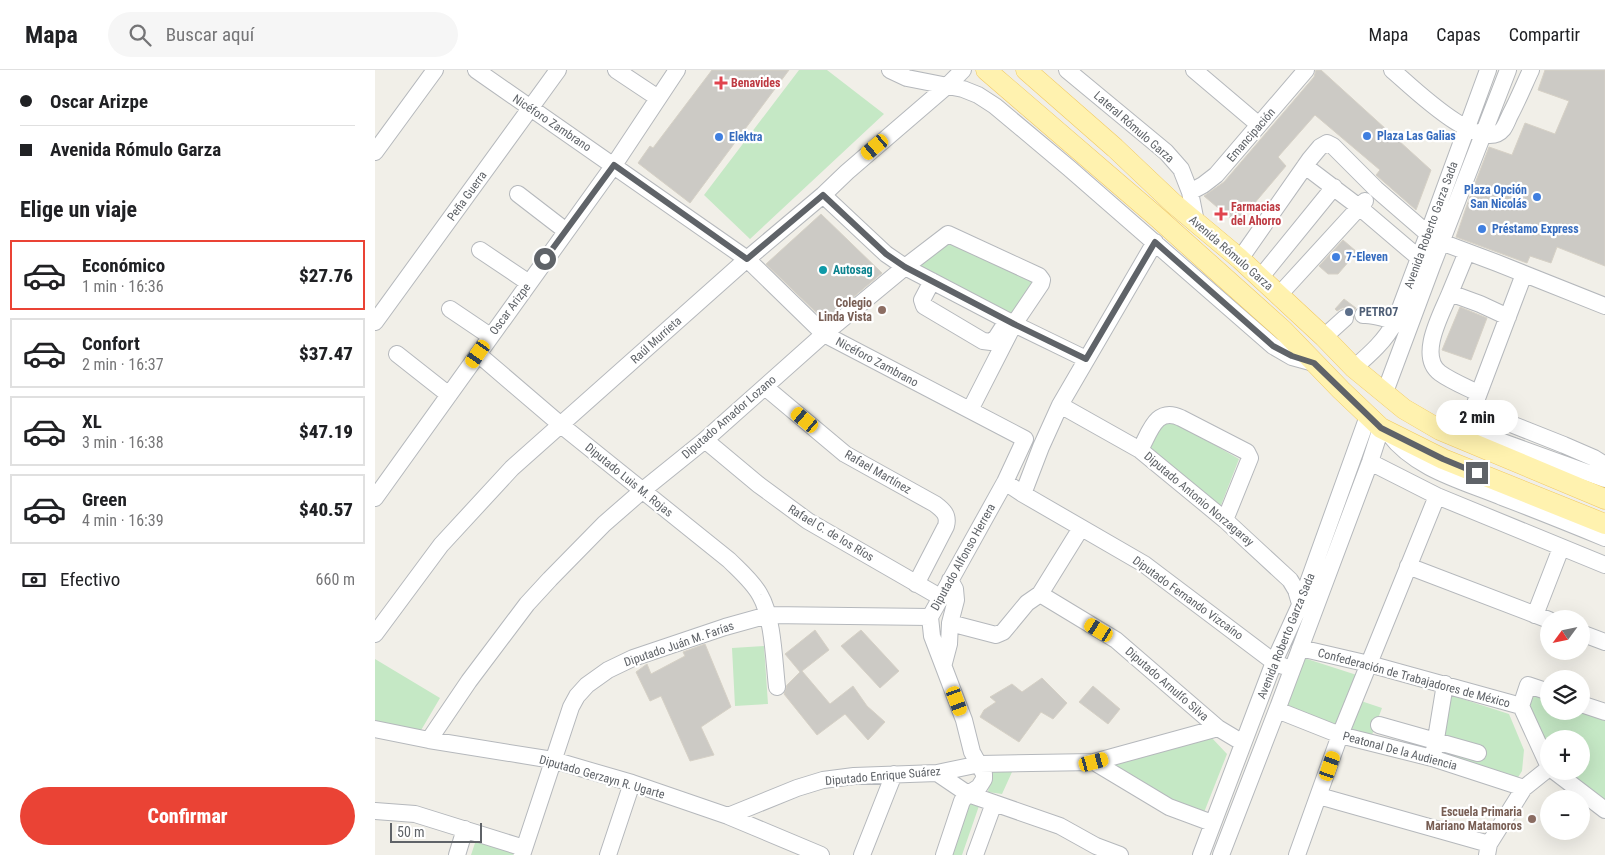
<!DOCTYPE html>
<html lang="es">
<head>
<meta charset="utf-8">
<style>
  body { margin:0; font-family:"Roboto Condensed",sans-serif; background:#f6f6f6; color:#202124; height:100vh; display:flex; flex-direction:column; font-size:19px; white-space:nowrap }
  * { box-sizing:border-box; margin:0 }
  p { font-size:16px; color:#757577 }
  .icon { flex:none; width:28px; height:28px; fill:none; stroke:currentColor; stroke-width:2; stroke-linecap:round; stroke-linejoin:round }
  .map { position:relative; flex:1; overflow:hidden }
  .details { display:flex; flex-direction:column; background:#fff; width:375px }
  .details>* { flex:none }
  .banner { display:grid; align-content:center; height:110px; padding:0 20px; background:#fff }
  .needle { width:32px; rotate:237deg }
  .fabs { position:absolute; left:1165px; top:540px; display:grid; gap:10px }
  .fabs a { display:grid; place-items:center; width:50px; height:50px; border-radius:50%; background:#fff; box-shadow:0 5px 20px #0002; font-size:25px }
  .scale { position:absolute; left:15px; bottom:12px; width:92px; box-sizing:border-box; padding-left:5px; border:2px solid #5f6368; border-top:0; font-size:14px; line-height:18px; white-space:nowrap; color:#5f6368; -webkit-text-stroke:4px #fff; paint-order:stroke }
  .end { position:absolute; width:22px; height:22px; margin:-11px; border:6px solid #5f6368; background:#fff; box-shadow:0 0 0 2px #fff }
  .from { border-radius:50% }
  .bubble { position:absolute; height:35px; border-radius:18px; background:#fff; box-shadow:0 5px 20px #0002; font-size:16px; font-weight:800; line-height:35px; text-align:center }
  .car { position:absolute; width:15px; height:30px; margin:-15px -8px; border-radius:6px; box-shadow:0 0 4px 1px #0007; background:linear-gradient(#f5c518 24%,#345 0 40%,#f5c518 0 76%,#345 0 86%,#f5c518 0) }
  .banner b { display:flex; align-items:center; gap:18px; height:48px; font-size:19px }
  .banner b+b { border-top:1px solid #e0e0e0 }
  .banner i { width:12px; height:12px; background:#202124 }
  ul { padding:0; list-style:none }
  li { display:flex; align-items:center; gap:15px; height:70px; margin:0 10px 8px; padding:0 10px; border:2px solid #e0e0e0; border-radius:0px }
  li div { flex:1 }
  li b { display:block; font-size:19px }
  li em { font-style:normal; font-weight:800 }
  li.active { border-color:#ea4335 }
  li>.icon { width:45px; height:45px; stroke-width:1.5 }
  h2 { padding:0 20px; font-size:22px; line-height:60px }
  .pay { display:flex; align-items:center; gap:12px; height:55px; padding:0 20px; font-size:19px }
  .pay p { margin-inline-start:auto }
  .action { display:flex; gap:10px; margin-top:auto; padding:10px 20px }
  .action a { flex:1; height:58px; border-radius:30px; background:#ea4335; color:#fff; font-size:20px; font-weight:800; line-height:58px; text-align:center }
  header { display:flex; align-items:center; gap:30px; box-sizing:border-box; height:70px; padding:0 25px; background:#fff; border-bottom:1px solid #e0e0e0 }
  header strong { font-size:24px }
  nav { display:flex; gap:28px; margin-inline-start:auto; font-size:18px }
  .search { width:350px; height:45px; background:#f6f6f6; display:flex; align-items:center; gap:12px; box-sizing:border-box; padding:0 18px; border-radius:28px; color:#757577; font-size:19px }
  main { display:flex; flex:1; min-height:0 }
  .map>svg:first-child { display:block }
  .green { fill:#c5e8c5 }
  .building { fill:#cccac5; stroke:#d6d1c6 }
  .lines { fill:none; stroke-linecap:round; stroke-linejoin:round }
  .minor-casing { stroke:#b5b8bc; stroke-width:18 }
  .major-casing { stroke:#f2c960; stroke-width:21 }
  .minor { stroke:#fff; stroke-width:16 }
  .major { stroke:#fff2af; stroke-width:20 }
  .route { stroke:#5f6368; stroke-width:6 }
  .health-dot { fill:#e0444e; stroke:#fff; stroke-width:2 }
  .shop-dot { fill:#3f7fe0; stroke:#fff; stroke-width:2 }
  .culture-dot { fill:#0f9aa8; stroke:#fff; stroke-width:2 }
  .education-dot { fill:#8d6e63; stroke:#fff; stroke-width:2 }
  .service-dot { fill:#5c6f8a; stroke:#fff; stroke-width:2 }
  .labels { text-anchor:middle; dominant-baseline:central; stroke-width:4.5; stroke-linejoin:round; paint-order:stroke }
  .health-label { font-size:12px; font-weight:bold; fill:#be3a42; stroke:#fff; text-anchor:start }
  .street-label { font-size:12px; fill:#5f6368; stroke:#fff }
  .shop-label { font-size:12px; font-weight:bold; fill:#366cbe; stroke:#fff; text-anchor:start }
  .culture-label { font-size:12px; font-weight:bold; fill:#0d838f; stroke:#fff; text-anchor:start }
  .education-label { font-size:12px; font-weight:bold; fill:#785e54; stroke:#fff; text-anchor:end }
  .service-label { font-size:12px; font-weight:bold; fill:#4e5e75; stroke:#fff; text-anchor:start }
</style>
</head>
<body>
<header>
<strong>Mapa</strong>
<div class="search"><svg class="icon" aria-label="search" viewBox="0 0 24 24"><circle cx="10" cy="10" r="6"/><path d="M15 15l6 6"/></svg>Buscar aquí</div>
<nav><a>Mapa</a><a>Capas</a><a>Compartir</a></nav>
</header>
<main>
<section class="details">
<div class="banner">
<b><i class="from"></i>Oscar Arizpe</b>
<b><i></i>Avenida Rómulo Garza</b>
</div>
<h2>Elige un viaje</h2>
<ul>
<li class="active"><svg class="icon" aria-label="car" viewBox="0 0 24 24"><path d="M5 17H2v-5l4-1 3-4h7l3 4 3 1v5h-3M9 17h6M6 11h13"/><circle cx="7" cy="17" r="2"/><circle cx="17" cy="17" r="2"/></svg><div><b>Económico</b><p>1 min · 16:36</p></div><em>$27.76</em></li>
<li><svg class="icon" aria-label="car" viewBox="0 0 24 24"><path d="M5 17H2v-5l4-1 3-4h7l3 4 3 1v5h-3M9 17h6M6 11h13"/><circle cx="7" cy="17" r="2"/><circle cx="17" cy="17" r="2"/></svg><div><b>Confort</b><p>2 min · 16:37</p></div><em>$37.47</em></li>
<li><svg class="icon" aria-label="car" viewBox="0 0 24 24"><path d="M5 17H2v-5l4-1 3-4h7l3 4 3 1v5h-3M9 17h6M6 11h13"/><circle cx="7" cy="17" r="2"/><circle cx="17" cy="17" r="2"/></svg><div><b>XL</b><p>3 min · 16:38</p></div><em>$47.19</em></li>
<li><svg class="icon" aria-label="car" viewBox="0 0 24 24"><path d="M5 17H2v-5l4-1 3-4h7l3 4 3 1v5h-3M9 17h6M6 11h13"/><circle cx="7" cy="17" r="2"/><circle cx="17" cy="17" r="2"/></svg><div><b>Green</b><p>4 min · 16:39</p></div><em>$40.57</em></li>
</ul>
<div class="pay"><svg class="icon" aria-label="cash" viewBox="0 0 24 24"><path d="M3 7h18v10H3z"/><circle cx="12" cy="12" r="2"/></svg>Efectivo<p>660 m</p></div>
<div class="action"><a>Confirmar</a></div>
</section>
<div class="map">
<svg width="1230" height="785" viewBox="0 0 1230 785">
  <rect width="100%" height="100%" fill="#f1efe8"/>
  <!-- green -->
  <path class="green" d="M424 0H452L509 44 375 169 329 125Z
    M571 166 658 210 635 248 537 198Z
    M789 346 864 389 843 443 772 380Z
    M389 576 393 634 360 636 357 578Z
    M926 587 991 608 983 630 1007 638 995 670 908 639Z
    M0 589 65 628 45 662 0 657Z
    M1155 618 1174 625V641H1206L1230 647V736L1185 701H1206V669H1174V687L1150 636Z
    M1072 624 1134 644 1149 680 1147 701 1140 712 1060 687Z
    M836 667 852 684 828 745 795 733 732 694Z
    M616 699 637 702 627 724 613 722Z
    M594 729 605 733 587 785H573Z
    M101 770 139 783 138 785H96Z"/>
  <!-- building -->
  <path class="building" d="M337 0H414L315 133 263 93 275 76 278 78Z
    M941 0H946L1056 100 1041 140 1001 105 1005 100 940 45 903 87 911 96 862 154 829 126 849 112 939 7Z
    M1170 0H1230V196L1182 177 1176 193 1155 186 1152 193 1081 167 1094 129 1114 77 1137 85 1150 53 1180 64 1194 31 1163 20Z
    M446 144 507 203 450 251 391 194Z
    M968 170 982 182 963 204H953L944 196Z
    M969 229 981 238 978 243 973 238H967L962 241 960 239Z
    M1085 237 1112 248 1096 290 1067 280Z
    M440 560 454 580 427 601 455 634 478 616 492 636 510 652 493 670 470 644 442 665 409 624 412 615 425 602 410 584Z
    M486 560 524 601 505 618 466 576Z
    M330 574 356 637 326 657 339 685 315 691 286 626 275 631 261 602 272 594 276 604 310 586 308 582Z
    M667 608 692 633 678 649 666 642 644 672 605 647 609 640 621 632 615 627 637 614 647 622Z
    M718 616 745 639 733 654 704 632Z"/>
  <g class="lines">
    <!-- minor casing -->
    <g class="minor-casing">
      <path id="minor" d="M101 0 372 189 449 264 650 369 630 412 555 547 557 566 589 650 597 682 609 704V709L604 717 593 724 587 731 569 785
        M241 0 283 28
        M515 0 532 8 588 19 603 25 620 36 694 98 898 276 917 287 939 293
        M692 0 791 82 806 99 815 122 821 152
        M819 0 884 55
        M1017 0C1034 14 1106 86 1128 59 1131 55 1133 49 1135 45 1143 30 1149 15 1156 0
        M0 82 60 0
        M930 96 984 137 1044 188 1053 193
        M815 122 828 115 841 105 931 0
        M143 124 191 161
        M448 125 511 184 530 197 639 254 711 289
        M105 180 154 213
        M865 189 935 89 945 77 952 73 958 76 1001 119 1053 164 1066 172 1122 193 1230 236
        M885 208 959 117
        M557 211 547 230 549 236 608 271 616 272 621 268 632 251
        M1075 223 1092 182
        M904 225 990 131
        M75 239 115 266
        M988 245C1001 244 1018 251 1030 256
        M0 252 183 0
        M949 267 970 248
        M22 284 74 325
        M103 284 186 355 354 490C365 501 378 512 385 525 398 547 399 591 402 617
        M979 298C995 284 1010 271 1020 252L1053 164 1113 0
        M390 317 470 384 560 434C568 440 574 445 571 456L541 514
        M1010 322 1057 196 1133 0
        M1103 323C1091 317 1076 311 1065 303 1042 286 1067 243 1075 223L1105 234 1133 247
        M685 335 765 380 850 450 915 510 921 520 926 537
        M1098 339 1189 375 1219 388 1230 395
        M1089 358 1098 339 1149 204
        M1065 360 1081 357 1089 358 1230 409
        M1014 364C1040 399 1088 411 1127 427 1161 440 1196 454 1230 468
        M330 370 384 415 433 451 565 527
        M765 380C775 362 781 336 806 348L872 382 875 388 850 450
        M995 392 1062 426 1230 495
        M630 412 648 424 769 494 899 592 908 596
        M648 424 666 377 685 335 780 172
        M0 428 239 95 302 0
        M1033 496 1174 550
        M665 524 741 570 843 658 868 673
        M1160 545 1186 478
        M575 553 621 565 628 562 652 533 665 524 706 458
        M1206 563 1230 572
        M0 564 66 475 137 398 372 189 448 125 472 102 572 16 588 0
        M925 578 994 594 1146 636 1174 697
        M569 593 574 574 575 553 581 530 580 519 575 510
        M1206 634 1230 642
        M1146 636 1153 615 1174 622
        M902 640 965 665 1057 688 1149 718
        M1004 655 1103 683
        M0 659 54 670 178 690 257 713 353 746 446 785
        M54 670 94 611 152 534 175 509 229 454 268 420 330 370 449 264 530 197 573 164 664 206 667 210 666 214 639 254 595 340
        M1059 681 1070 614
        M719 692 794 737 837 753
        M1179 701 1230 740
        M562 703 593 724 685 756 721 776 745 785
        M944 726 1114 774
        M0 741 40 744 149 778
        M353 746 422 718 448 710 479 706 562 703 605 694 719 692 843 658
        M82 785 90 759
        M147 785 196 637 202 626 212 615 233 600 258 588 350 557 393 545 555 547
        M233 785 257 713
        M487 785 519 704
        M600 785 619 733
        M826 785 899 592 925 535 993 346
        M846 785 902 640 995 392 1006 358
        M922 785 965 665 1062 426
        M1112 785 1114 774 1149 718 1174 698"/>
    </g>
    <!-- major casing -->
    <g class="major-casing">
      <path id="major" d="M611 0 783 148 908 260 966 320 1006 358 1068 389 1230 454
        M651 0 740 78 798 133 865 189 949 267 979 298 1029 339 1065 360 1230 429"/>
    </g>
    <!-- minor -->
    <use href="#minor" class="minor"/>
    <!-- major -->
    <use href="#major" class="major"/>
  </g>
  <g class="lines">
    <!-- route -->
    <path class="route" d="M170 189 239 95 372 189 448 125 511 184 530 197 639 254 711 289 780 172 898 276 917 286 939 293 1006 358 1068 389 1102 403"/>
  </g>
  <!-- markers -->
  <g class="health-dot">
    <path d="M343.5 5.5h5v5h5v5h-5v5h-5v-5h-5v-5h5z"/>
    <path d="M843.5 136.5h5v5h5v5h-5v5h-5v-5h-5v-5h5z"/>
  </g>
  <g class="shop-dot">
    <circle cx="992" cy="66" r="5"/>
    <circle cx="344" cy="67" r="5"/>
    <circle cx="1162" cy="127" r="5"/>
    <circle cx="1107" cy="159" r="5"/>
    <circle cx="961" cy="187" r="5"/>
  </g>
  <circle class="culture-dot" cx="448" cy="200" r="5"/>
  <g class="education-dot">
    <circle cx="507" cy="240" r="5"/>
    <circle cx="1157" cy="749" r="5"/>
  </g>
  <circle class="service-dot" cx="974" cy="242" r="5"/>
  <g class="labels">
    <!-- health labels -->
    <g class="health-label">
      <text x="356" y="13">Benavides</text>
      <text x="856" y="137">Farmacias<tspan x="856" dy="14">del Ahorro</tspan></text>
    </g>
    <!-- street labels -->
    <g class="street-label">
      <text transform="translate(177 53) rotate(34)">Nicéforo Zambrano</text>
      <text transform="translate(759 57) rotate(41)">Lateral Rómulo Garza</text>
      <text transform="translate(876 65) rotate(-49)">Emancipación</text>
      <text transform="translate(92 126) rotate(-54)">Peña Guerra</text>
      <text transform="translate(1056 155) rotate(-70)">Avenida Roberto Garza Sada</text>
      <text transform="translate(856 183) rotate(41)">Avenida Rómulo Garza</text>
      <text transform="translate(135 239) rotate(-54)">Oscar Arizpe</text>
      <text transform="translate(281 270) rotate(-42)">Raúl Murrieta</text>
      <text transform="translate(502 292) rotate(28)">Nicéforo Zambrano</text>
      <text transform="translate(354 347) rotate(-41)">Diputado Amador Lozano</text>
      <text transform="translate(503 402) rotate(30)">Rafael Martínez</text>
      <text transform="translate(254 410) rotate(39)">Diputado Luis M. Rojas</text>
      <text transform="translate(824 429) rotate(40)">Diputado Antonio Norzagaray</text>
      <text transform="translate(456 463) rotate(31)">Rafael C. de los Ríos</text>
      <text transform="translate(588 487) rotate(-61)">Diputado Alfonso Herrera</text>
      <text transform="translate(813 528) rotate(36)">Diputado Fernando Vizcaíno</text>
      <text transform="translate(911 566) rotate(-68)">Avenida Roberto Garza Sada</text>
      <text transform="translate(304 574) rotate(-19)">Diputado Juán M. Farías</text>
      <text transform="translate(1039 608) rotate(15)">Confederación de Trabajadores de México</text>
      <text transform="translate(792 614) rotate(41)">Diputado Arnulfo Silva</text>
      <text transform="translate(1025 681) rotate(15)">Peatonal De la Audiencia</text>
      <text transform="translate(508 706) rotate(-5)">Diputado Enrique Suárez</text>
      <text transform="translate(227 707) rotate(16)">Diputado Gerzayn R. Ugarte</text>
    </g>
    <!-- shop labels -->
    <g class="shop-label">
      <text x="1002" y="66">Plaza Las Galias</text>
      <text x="354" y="67">Elektra</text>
      <text x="1152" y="120" text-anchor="end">Plaza Opción<tspan x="1152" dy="14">San Nicolás</tspan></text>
      <text x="1117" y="159">Préstamo Express</text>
      <text x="971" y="187">7-Eleven</text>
    </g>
    <!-- culture labels -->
    <g class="culture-label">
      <text x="458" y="200">Autosag</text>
    </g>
    <!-- education labels -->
    <g class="education-label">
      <text x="497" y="233">Colegio<tspan x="497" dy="14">Linda Vista</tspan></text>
      <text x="1147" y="742">Escuela Primaria<tspan x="1147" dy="14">Mariano Matamoros</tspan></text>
    </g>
    <!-- service labels -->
    <g class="service-label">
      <text x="984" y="242">PETRO7</text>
    </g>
  </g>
</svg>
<div class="fabs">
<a><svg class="needle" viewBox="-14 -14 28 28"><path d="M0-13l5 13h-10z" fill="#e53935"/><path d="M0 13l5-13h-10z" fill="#757577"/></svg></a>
<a><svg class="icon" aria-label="layers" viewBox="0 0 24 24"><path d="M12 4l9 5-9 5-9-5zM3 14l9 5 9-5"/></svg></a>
<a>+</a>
<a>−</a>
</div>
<div class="scale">50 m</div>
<i class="end from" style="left:170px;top:189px"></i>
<i class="end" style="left:1102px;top:403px"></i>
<div class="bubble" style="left:1061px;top:330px;width:82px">2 min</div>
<i class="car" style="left:500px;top:77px;rotate:230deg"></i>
<i class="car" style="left:103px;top:284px;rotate:215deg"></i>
<i class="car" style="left:430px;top:350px;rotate:310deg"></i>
<i class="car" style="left:724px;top:560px;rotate:301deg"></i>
<i class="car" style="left:582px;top:631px;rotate:160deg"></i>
<i class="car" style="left:719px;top:692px;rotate:75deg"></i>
<i class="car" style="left:955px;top:696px;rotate:19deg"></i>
</div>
</main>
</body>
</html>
